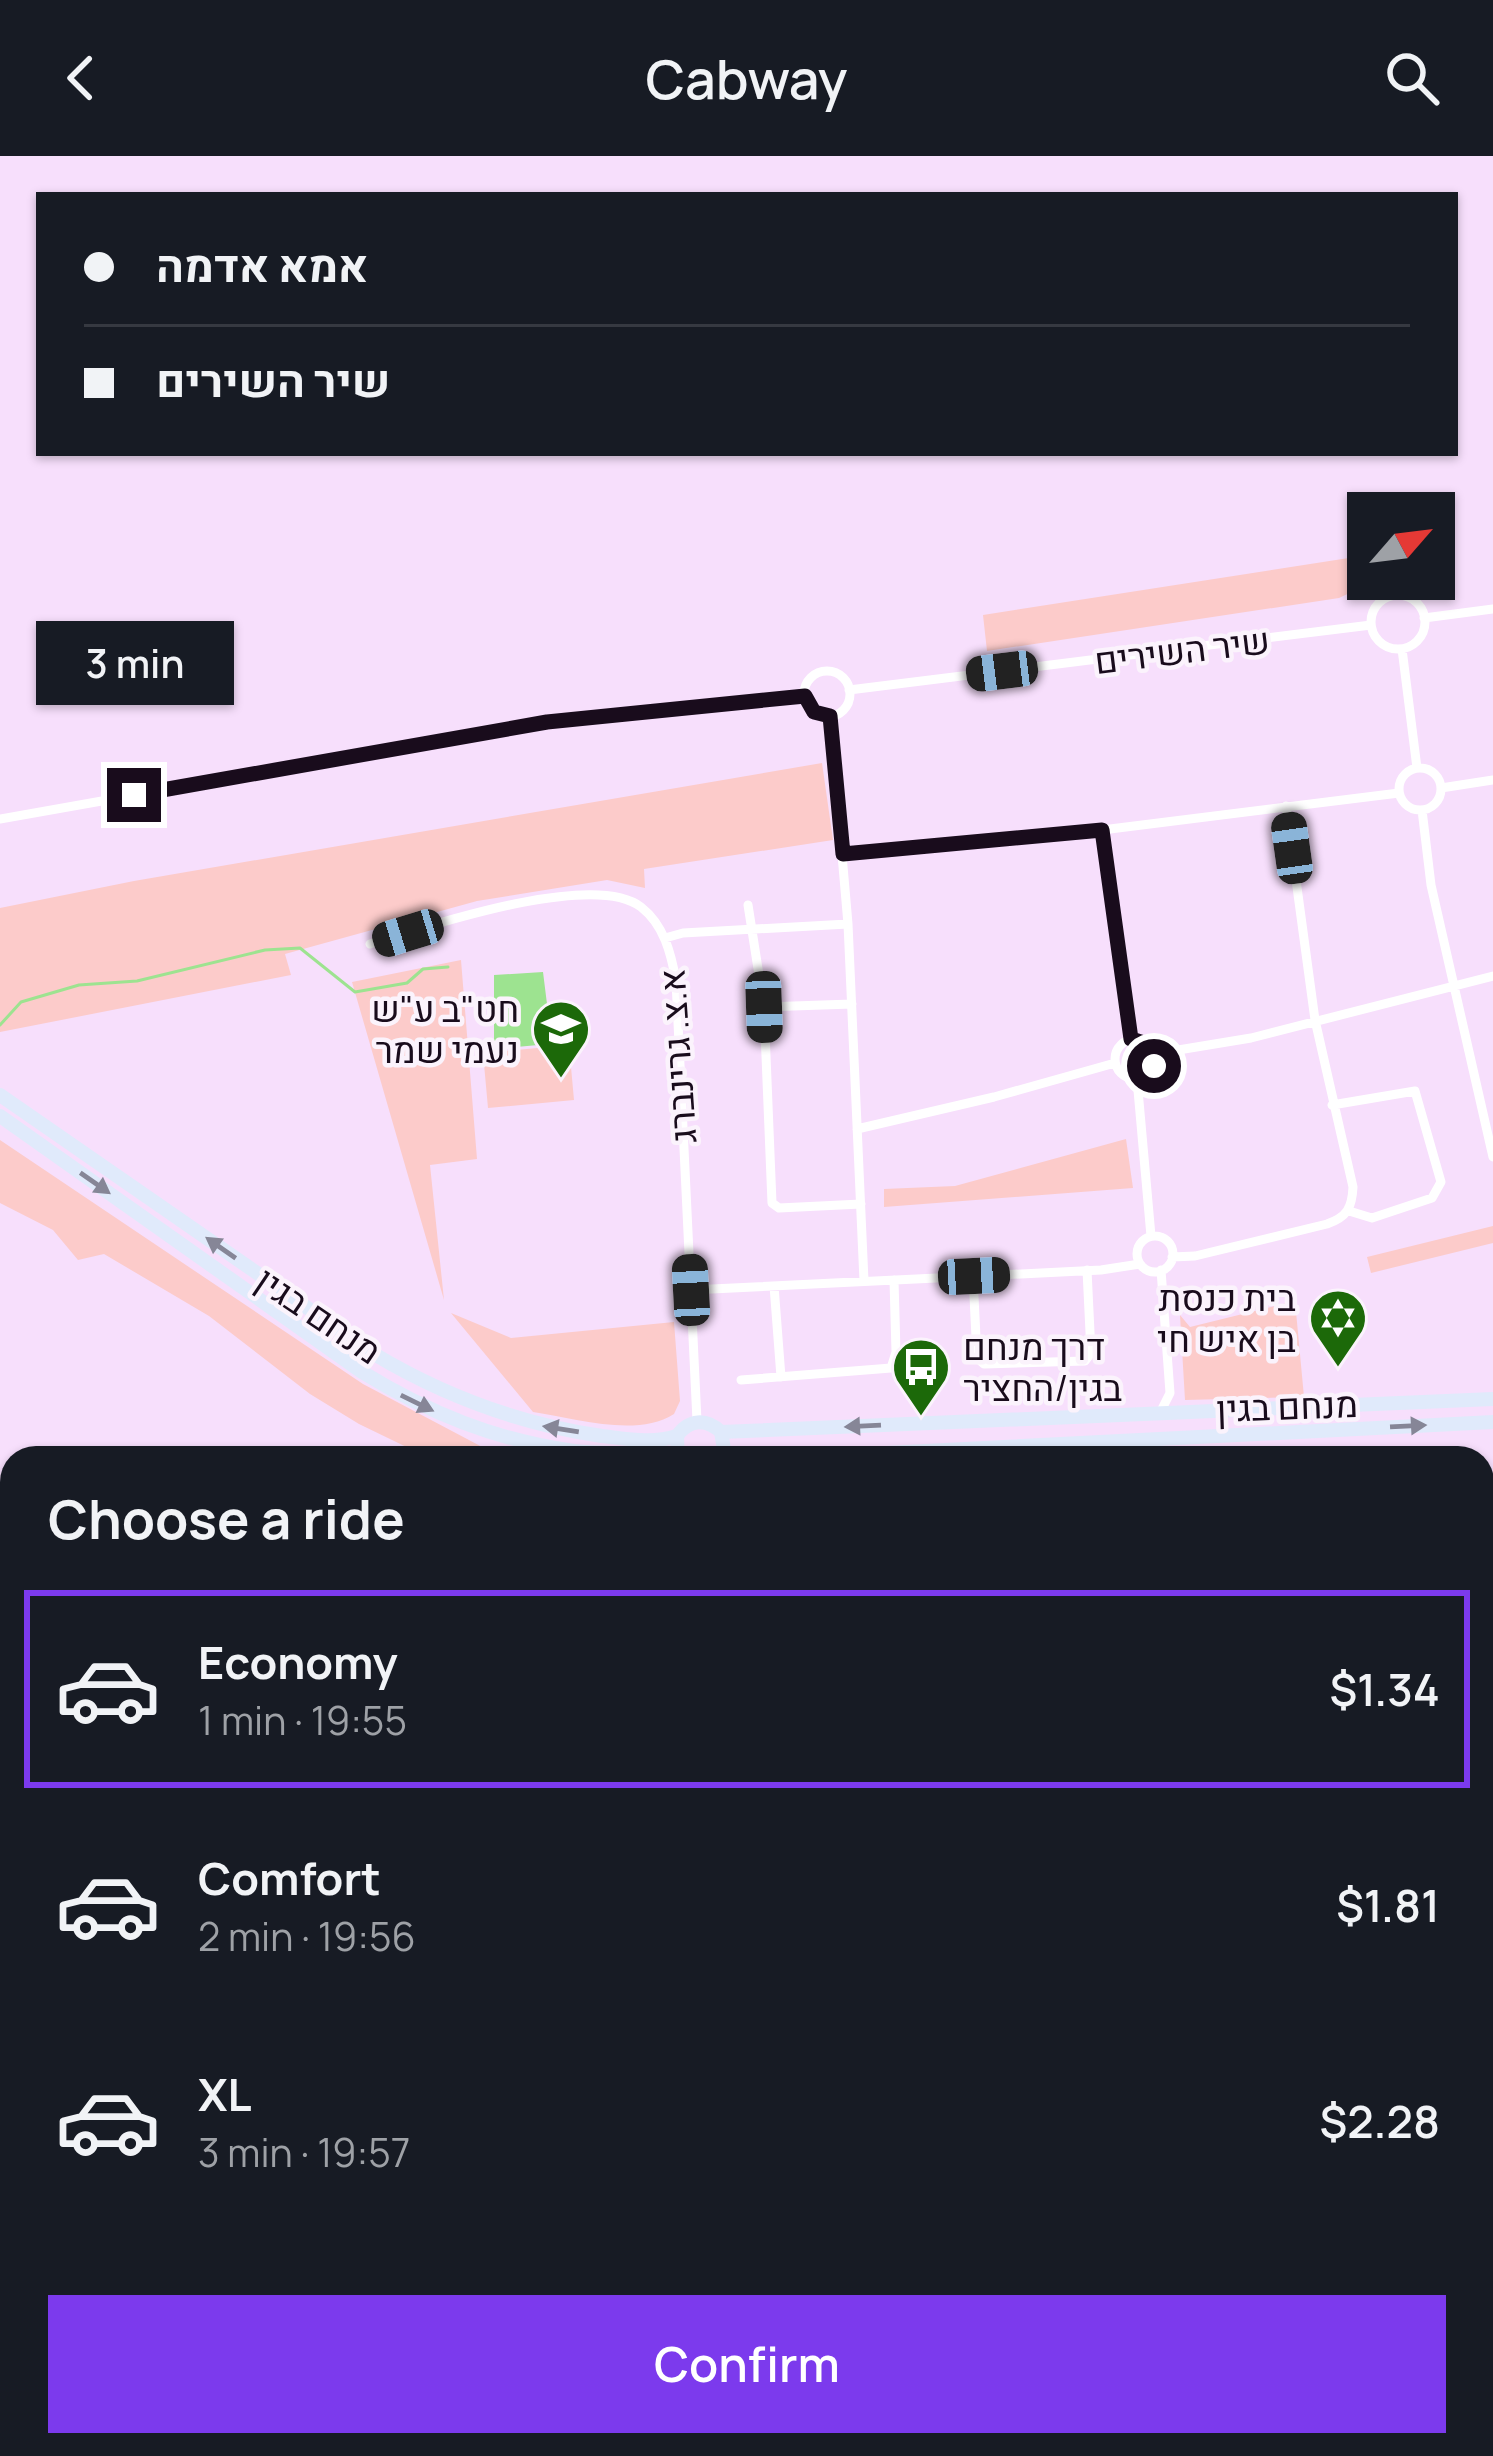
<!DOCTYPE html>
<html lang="en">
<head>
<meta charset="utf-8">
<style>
  body { margin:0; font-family:Manrope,Heebo,sans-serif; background:#242831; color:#f1f3f6; height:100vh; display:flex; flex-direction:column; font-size:45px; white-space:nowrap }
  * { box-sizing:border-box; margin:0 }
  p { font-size:39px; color:#9ea1a6 }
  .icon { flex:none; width:66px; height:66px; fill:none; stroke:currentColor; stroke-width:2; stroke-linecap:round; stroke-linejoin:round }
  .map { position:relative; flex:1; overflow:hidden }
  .side { position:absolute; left:0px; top:1290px; width:1494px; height:1011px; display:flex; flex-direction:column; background:#171b24; border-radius:36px 36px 0 0; box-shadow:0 3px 9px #0004 }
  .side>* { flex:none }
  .guide { position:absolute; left:36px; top:36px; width:1422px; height:264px; border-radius:0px; box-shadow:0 3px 9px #0004; display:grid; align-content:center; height:264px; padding:0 48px; background:#171b24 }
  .needle { width:78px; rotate:62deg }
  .buttons { position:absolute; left:1347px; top:336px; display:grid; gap:24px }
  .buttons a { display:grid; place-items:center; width:108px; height:108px; border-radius:0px; background:#171b24; box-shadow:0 3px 9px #0004; font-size:60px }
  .end { position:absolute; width:54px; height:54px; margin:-27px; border:15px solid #190c1c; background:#fff; box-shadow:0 0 0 6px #fff }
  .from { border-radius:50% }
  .bubble { position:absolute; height:84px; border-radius:0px; background:#171b24; box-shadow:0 3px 9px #0004; font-size:39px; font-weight:600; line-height:84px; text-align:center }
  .car { position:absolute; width:36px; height:72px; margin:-36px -18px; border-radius:15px; box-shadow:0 0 9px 3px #0007; background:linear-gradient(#222 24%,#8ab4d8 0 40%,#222 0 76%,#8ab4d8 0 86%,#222 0) }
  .guide b { display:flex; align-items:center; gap:42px; height:114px; font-size:45px }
  .guide b+b { border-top:3px solid #363941 }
  .guide i { width:30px; height:30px; background:#f1f3f6 }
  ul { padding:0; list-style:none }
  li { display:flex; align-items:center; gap:36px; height:198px; margin:0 24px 18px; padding:0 24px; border:6px solid transparent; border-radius:0px }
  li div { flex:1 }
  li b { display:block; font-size:45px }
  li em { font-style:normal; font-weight:600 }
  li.current { border-color:#7c3aed }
  li>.icon { width:108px; height:108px; stroke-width:1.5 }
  h2 { padding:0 48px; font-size:54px; line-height:144px }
  .button { display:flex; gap:24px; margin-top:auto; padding:24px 48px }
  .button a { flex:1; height:138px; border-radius:0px; background:#7c3aed; color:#fff; font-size:48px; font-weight:600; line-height:138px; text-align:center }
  header { display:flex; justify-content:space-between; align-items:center; height:156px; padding:0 48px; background:#171b24; font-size:54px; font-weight:600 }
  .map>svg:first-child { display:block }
  .green { fill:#fccbca }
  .water { fill:#9de390 }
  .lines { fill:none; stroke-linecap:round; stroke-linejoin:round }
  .stream { stroke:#9de390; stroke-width:3 }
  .minor { stroke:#fff; stroke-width:9 }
  .tertiary { stroke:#fff; stroke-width:12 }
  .secondary { stroke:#e0eafb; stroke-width:14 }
  .oneway { fill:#868697 }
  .route { stroke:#190c1c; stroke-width:15 }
  .labels { text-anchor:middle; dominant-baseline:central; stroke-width:9; stroke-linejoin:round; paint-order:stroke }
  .street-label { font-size:36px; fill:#190c1c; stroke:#fbf3fc }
  .poi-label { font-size:36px; fill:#190c1c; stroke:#fbf3fc; text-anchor:end }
</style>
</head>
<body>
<header><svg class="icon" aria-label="back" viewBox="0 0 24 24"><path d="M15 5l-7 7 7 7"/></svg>Cabway<svg class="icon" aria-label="search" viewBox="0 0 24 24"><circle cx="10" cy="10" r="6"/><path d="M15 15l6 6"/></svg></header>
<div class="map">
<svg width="1493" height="2300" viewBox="0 0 1493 2300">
  <rect width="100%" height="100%" fill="#f7dffc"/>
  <!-- green -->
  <path class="green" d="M1368 399V423H1379L1339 442 987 495 983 459Z
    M822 607 833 684 644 713 645 732 607 724 477 745 285 798 291 819 0 876V752L134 725Z
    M461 804 477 1003 430 1009 444 1144 352 826Z
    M569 889 574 944 488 952 483 897Z
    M1126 983 1133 1032 884 1051V1033L955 1030Z
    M0 984 363 1228 503 1302 423 1299 359 1268 310 1238 209 1160 104 1098 78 1104 53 1074 0 1047Z
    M1493 1070V1087L1371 1117 1367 1101Z
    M1295 1145 1304 1241 1185 1244 1180 1159 1190 1171Z
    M451 1157 511 1182 674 1166 680 1245 674 1258C636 1282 575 1262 533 1256Z
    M1482 1992 1493 2035V2146L1482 2118Z
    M12 2080V2137L0 2135V2086Z
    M8 2266H12V2289H129L130 2300H0V2276L9 2277Z
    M343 2289H470L472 2300H345Z
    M1077 2289H1224L1229 2300H1081Z"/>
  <!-- water -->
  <path class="water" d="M543 816 548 856 567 855 571 886 494 893V819Z"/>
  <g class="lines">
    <!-- stream -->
    <path class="stream" d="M0 869 21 846 79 829 137 825 265 794 300 792 355 836 407 827 423 813 448 811"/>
    <!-- minor -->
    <path class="minor" d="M1371 466a27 27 0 1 1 54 0a27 27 0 1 1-54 0Z
      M1424 462 1493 453
      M1402 493 1417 612
      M804 538a23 23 0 1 1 46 0a23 23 0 1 1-46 0Z
      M849 534 1371 469
      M830 560 848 768 864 1125
      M1399 633a21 21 0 1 1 42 0a21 21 0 1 1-42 0Z
      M1441 632 1493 624
      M1422 654 1431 729 1493 1001
      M0 663 547 566 805 540
      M1102 674 1131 883
      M843 698 1102 674 1399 637
      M748 749 764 851 772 1047 779 1052 861 1048
      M665 782 683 777 848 768
      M370 788C426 771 593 714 641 751 664 769 671 797 676 825L697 1265
      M764 851 852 848
      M1115 903a20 20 0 1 1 40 0a20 20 0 1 1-40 0Z
      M1154 898 1251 882 1493 820
      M1137 923 1151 1080
      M1332 949 1415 935 1441 1026 1432 1042 1372 1062 1349 1055
      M857 973 994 941 1115 907
      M1137 1098a18 18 0 1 1 36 0a18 18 0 1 1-36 0Z
      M1172 1101 1195 1100 1327 1068C1347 1061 1352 1052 1353 1031L1315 864 1286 650
      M973 1120 977 1202 984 1208 1085 1205 1091 1197 1087 1114
      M774 1130 781 1221
      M691 1134 1101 1114 1140 1108
      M741 1224 891 1212 896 1196 894 1124
      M1161 1255 1170 1237 1161 1114
      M1482 1495 1493 1494
      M1482 1646 1493 1645
      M1482 1726 1493 1725
      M1482 1803 1493 1861
      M0 2074 12 2069
      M0 2188 12 2189
      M201 2289 202 2300
      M480 2289 482 2300
      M620 2289 623 2300
      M742 2289 747 2300
      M982 2289 987 2300
      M1305 2289 1310 2300"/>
    <!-- tertiary -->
    <path class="tertiary" d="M1482 2273 1493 2267
      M1431 2300 1452 2289"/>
    <!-- secondary -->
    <path class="secondary" d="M0 939 374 1198C446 1241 519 1268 602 1280 628 1283 652 1288 677 1280
      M0 960 362 1216C429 1257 495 1284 574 1295 605 1299 638 1295 668 1302
      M721 1276 1493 1243
      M678 1302 677 1280C689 1263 706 1262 721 1276L724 1293 722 1302
      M788 1302 1493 1266"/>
  </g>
  <!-- one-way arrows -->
  <defs><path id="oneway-solid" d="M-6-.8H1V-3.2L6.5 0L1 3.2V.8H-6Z" transform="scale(3)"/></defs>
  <g class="oneway">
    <use href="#oneway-solid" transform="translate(95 1027) rotate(35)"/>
    <use href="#oneway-solid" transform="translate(221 1092) rotate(-145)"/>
    <use href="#oneway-solid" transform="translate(417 1247) rotate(26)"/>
    <use href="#oneway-solid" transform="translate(863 1270) rotate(177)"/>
    <use href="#oneway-solid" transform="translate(1408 1270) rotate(-3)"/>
    <use href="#oneway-solid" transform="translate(561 1273) rotate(-171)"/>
  </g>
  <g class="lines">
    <!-- route -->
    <path class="route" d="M134 639 547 566 805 540 814 556 830 560 843 698 1102 674 1131 883 1150 889 1154 910"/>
  </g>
  <!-- icons -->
  <defs>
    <g id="school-pin" transform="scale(3)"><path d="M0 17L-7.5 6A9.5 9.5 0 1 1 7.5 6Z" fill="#1c6909" stroke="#fbf3fc"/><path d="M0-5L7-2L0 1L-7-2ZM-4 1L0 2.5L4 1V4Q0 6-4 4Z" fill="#fff"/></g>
    <g id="synagogue-pin" transform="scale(3)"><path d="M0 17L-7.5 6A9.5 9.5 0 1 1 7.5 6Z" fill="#1c6909" stroke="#fbf3fc"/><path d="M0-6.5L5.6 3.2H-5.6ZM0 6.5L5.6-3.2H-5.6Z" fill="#fff"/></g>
    <g id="bus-pin" transform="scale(3)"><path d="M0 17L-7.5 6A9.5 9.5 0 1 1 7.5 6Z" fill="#1c6909" stroke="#fbf3fc"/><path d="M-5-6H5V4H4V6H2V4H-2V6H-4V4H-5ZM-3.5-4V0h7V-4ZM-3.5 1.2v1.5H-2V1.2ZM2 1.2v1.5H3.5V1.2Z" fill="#fff"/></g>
  </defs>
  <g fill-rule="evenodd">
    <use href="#school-pin" x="561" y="873"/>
    <use href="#synagogue-pin" x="1338" y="1162"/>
    <use href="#bus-pin" x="921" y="1211"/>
  </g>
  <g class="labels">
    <!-- street labels -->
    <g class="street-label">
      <text transform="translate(1182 494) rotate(-7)">שיר השירים</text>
      <text transform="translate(677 900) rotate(-94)">א.צ. גרינברג</text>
      <text transform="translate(319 1159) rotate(34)">מנחם בגין</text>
      <text transform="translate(1287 1250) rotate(-2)">מנחם בגין</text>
    </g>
    <!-- poi labels -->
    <g class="poi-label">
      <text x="519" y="852">חט"ב ע"ש<tspan x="519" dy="41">נעמי שמר</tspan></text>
      <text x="1296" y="1141">בית כנסת<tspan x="1296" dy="41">בן איש חי</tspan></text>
      <text x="963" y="1190" text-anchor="start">דרך מנחם<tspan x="963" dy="41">בגין/החציר</tspan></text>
    </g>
  </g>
</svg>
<div class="buttons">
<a><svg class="needle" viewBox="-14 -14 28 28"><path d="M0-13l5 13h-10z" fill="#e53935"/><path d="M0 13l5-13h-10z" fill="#9ea1a6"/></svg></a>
</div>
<i class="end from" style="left:1154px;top:910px"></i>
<i class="end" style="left:134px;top:639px"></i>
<div class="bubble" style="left:36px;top:465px;width:198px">3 min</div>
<i class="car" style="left:1002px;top:515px;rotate:263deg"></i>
<i class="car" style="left:1292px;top:692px;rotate:352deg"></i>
<i class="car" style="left:408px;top:777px;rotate:253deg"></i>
<i class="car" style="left:764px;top:851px;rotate:178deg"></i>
<i class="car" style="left:974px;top:1120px;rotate:87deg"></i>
<i class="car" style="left:691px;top:1134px;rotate:357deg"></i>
<div class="guide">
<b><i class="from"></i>אמא אדמה</b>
<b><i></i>שיר השירים</b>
</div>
<section class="side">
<h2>Choose a ride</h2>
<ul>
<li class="current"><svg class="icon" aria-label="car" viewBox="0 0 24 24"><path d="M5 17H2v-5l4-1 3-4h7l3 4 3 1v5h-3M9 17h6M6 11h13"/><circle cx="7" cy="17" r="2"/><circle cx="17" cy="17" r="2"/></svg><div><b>Economy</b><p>1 min · 19:55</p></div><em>$1.34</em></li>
<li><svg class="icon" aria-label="car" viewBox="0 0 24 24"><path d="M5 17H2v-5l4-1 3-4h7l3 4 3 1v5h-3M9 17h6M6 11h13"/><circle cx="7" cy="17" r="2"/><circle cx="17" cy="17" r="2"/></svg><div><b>Comfort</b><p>2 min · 19:56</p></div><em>$1.81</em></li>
<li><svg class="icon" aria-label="car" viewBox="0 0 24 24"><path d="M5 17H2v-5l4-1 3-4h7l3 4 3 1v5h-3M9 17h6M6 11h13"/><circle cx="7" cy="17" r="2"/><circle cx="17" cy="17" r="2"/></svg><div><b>XL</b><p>3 min · 19:57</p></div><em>$2.28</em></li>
</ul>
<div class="button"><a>Confirm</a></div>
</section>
</div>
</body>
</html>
